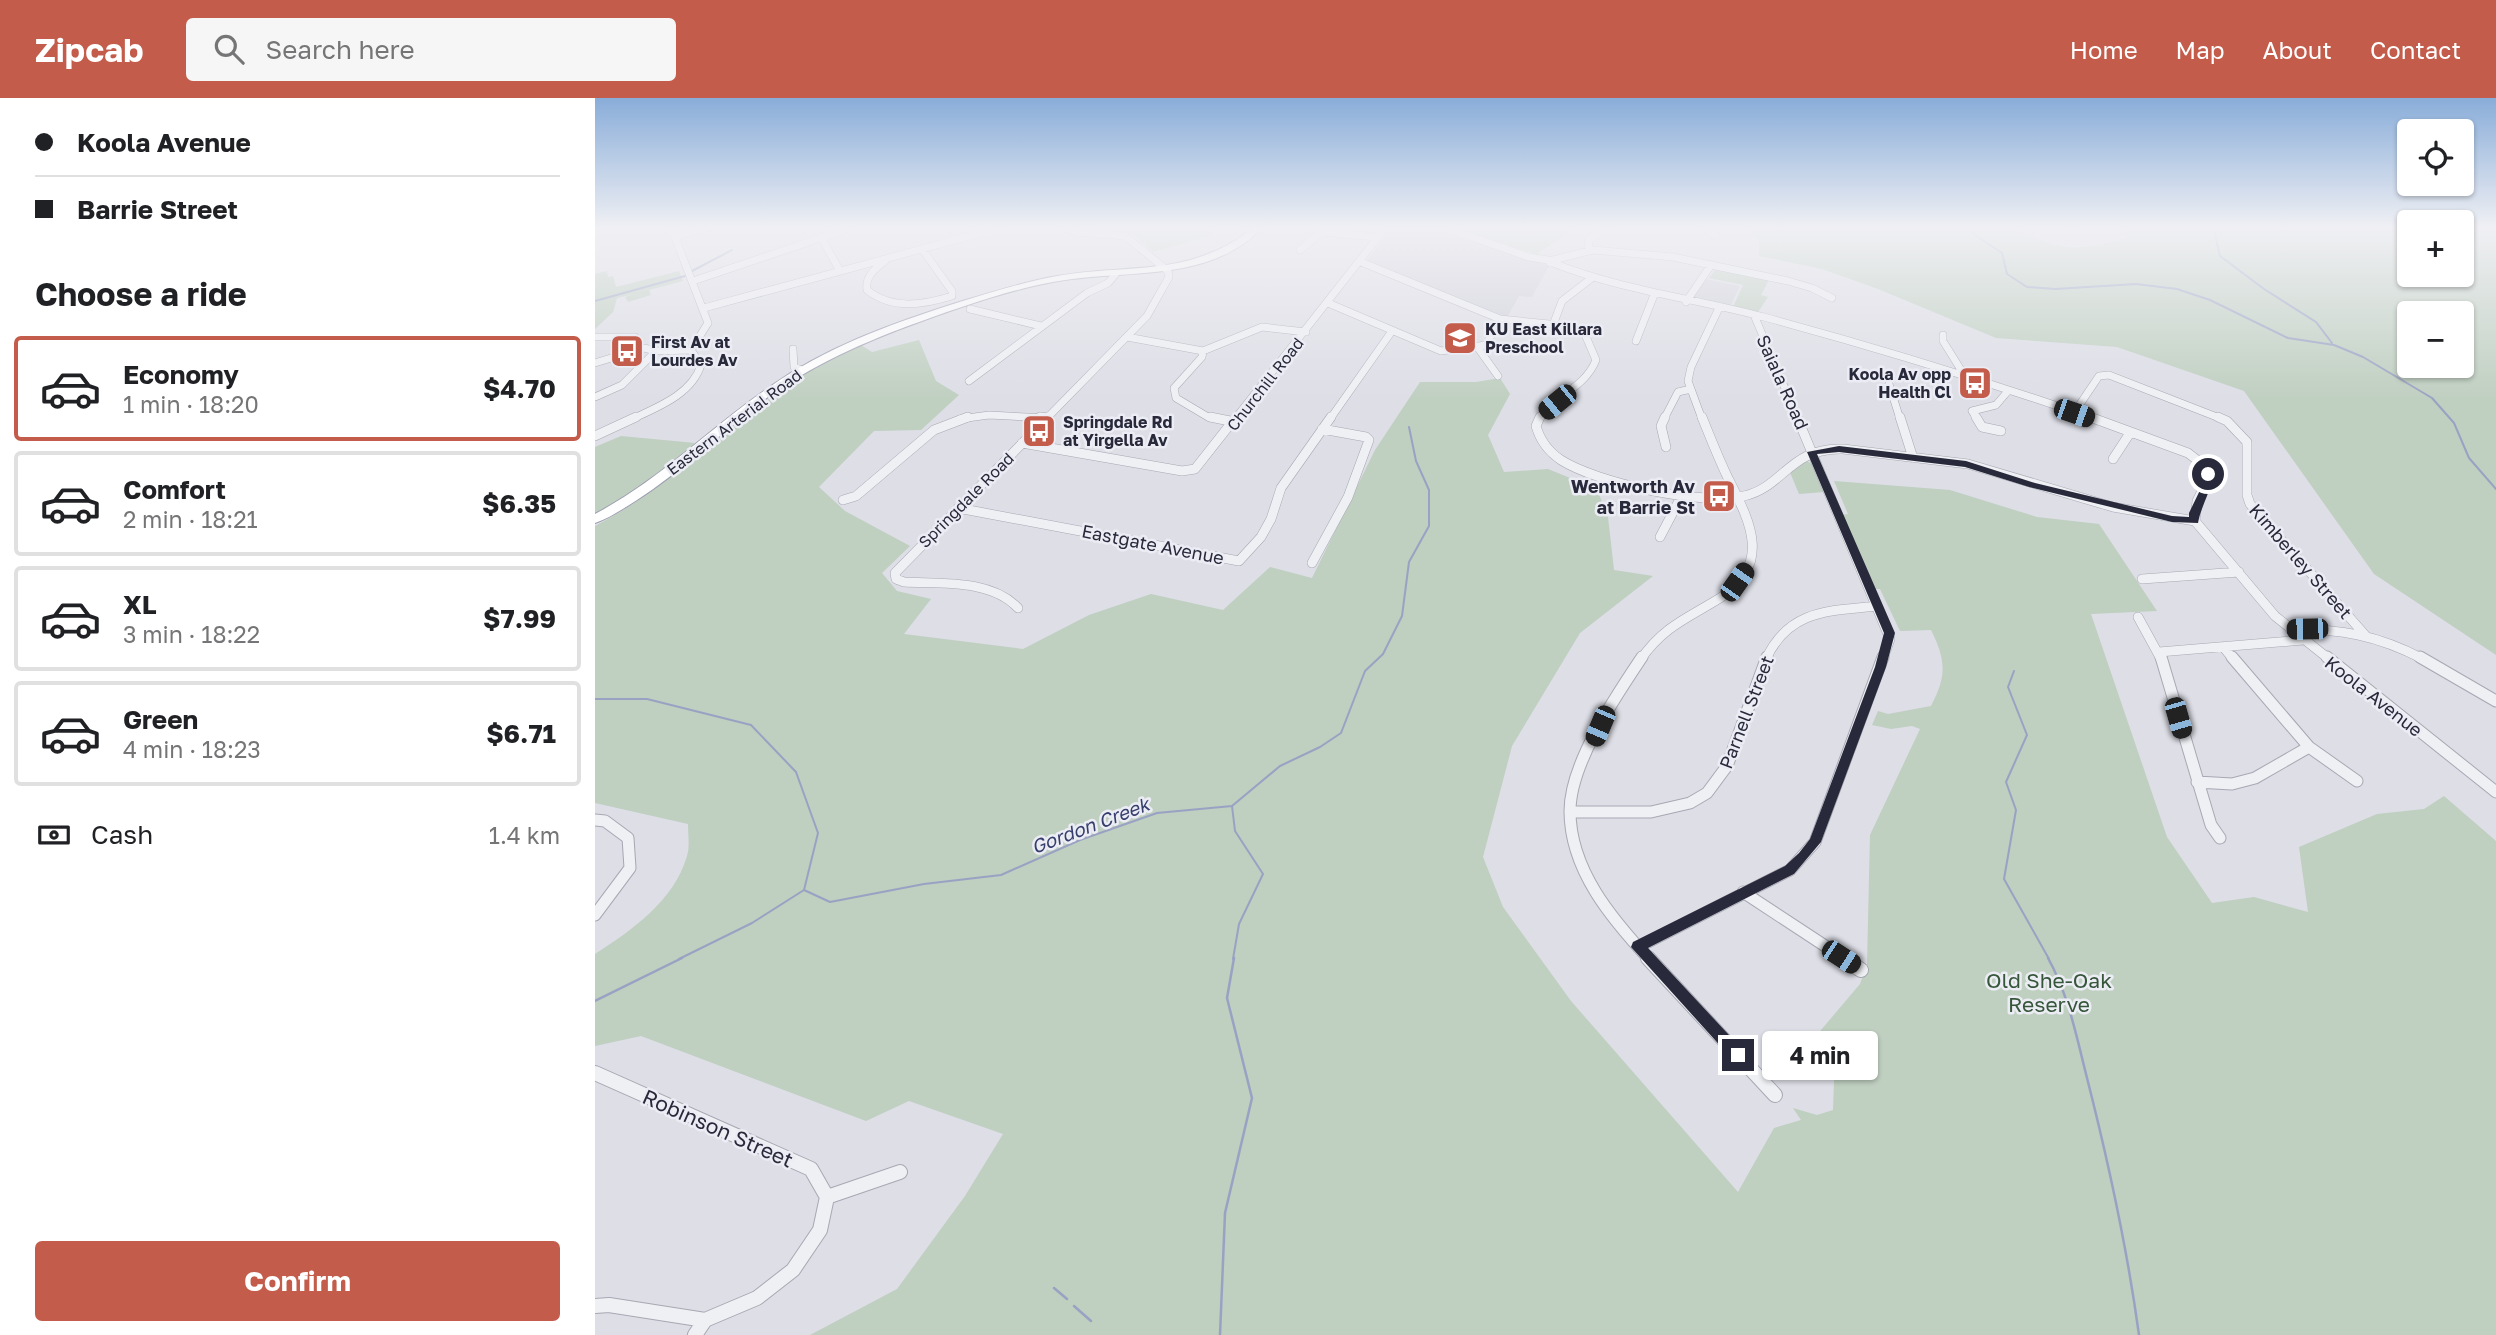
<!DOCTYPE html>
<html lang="en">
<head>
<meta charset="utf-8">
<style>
  body { margin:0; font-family:"Golos Text",sans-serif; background:#f6f6f6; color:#202124; height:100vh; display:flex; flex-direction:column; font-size:26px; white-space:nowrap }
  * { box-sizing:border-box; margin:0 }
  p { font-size:23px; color:#757577 }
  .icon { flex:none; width:38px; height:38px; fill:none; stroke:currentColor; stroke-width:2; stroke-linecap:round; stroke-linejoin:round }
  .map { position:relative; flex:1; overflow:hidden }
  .side { display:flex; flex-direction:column; background:#fff; width:595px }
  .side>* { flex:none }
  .banner { display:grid; align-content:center; height:154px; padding:0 35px; background:#fff }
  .controls { position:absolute; left:1802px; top:21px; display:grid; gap:14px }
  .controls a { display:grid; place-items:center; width:77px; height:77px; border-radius:7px; background:#fff; box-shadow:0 2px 5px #0004; font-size:35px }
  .end { position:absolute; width:32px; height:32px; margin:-16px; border:9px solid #28293b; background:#fff; box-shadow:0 0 0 4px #fff }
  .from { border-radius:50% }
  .bubble { position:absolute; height:49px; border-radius:7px; background:#fff; box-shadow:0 2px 5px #0004; font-size:23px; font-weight:700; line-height:49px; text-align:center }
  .car { position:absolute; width:21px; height:42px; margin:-21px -10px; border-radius:9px; box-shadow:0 0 5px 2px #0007; background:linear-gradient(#222 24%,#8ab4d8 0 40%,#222 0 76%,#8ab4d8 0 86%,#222 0) }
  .banner b { display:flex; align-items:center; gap:24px; height:66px; font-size:26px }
  .banner b+b { border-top:2px solid #e0e0e0 }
  .banner i { width:18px; height:18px; background:#202124 }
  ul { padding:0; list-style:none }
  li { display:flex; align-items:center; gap:21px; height:105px; margin:0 14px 10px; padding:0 21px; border:4px solid #e0e0e0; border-radius:7px }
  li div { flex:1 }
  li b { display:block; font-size:26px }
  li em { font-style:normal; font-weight:700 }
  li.on { border-color:#c35c4a }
  li>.icon { width:63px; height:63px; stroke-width:1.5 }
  h2 { padding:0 35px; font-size:32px; line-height:84px }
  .pay { display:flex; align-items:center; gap:18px; height:77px; padding:0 35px; font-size:26px }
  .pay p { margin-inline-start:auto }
  .button { display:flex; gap:14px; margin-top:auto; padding:14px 35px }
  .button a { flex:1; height:80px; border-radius:7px; background:#c35c4a; color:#fff; font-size:28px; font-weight:700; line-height:80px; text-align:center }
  header { display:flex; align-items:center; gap:42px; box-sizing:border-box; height:98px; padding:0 35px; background:#c35c4a; color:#fff }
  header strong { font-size:33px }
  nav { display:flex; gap:38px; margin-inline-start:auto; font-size:24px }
  .search { width:490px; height:63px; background:#f6f6f6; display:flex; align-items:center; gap:18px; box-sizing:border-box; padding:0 24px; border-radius:7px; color:#757577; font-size:26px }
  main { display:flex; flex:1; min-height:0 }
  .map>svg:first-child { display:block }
  .built { fill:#cfd0da }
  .green { fill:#bfcfc0; fill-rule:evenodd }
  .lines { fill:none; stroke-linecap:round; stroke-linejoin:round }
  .stream-far1 { stroke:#9aa2c3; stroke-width:2 }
  .stream { stroke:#9aa2c3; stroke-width:2.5 }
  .minor-far3-casing { stroke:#a7a8b3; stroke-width:8 }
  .minor-far2-casing { stroke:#a7a8b3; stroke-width:10 }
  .minor-far1-casing { stroke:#a7a8b3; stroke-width:13 }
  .minor-casing { stroke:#a7a8b3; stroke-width:16 }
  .major-casing { stroke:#9d9fb0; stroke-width:2 }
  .minor-far3 { stroke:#eff0f4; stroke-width:7 }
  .minor-far2 { stroke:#eff0f4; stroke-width:9 }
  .minor-far1 { stroke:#eff0f4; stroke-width:11 }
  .minor { stroke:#eff0f4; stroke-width:14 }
  .major { fill:#fff; fill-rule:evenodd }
  .route { fill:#28293b }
  .labels { text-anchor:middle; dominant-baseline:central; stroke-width:5; stroke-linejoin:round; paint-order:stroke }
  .far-poi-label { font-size:16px; font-weight:bold; fill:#28293b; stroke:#ecedf4; text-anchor:start }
  .far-street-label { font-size:16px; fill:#28293b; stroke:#ecedf4 }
  .street-label { font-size:18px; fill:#28293b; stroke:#ecedf4 }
  .poi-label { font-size:18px; font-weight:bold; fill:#28293b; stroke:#ecedf4; text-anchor:end }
  .water-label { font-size:19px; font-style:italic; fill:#353e6c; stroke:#ecedf4 }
  .near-park-label { font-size:21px; fill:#36563a; stroke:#ecedf4 }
  .near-street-label { font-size:21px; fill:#28293b; stroke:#ecedf4 }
</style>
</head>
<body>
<header>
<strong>Zipcab</strong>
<div class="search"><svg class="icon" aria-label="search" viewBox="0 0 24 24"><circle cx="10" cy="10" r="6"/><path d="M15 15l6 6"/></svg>Search here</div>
<nav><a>Home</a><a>Map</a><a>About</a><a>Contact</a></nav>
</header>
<main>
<section class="side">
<div class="banner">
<b><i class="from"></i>Koola Avenue</b>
<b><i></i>Barrie Street</b>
</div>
<h2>Choose a ride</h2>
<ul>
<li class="on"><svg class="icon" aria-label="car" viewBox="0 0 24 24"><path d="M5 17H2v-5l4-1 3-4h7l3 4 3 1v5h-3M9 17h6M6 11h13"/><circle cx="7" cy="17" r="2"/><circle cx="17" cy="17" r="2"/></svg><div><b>Economy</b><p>1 min · 18:20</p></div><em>$4.70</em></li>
<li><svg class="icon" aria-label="car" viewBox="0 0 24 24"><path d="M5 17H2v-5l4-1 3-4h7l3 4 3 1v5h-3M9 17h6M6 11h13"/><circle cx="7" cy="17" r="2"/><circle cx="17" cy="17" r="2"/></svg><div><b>Comfort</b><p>2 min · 18:21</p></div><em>$6.35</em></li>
<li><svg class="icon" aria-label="car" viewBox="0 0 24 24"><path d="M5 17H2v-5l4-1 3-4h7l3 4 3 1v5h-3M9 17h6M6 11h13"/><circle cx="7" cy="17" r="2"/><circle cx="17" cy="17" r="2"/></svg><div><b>XL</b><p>3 min · 18:22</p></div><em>$7.99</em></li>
<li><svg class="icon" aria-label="car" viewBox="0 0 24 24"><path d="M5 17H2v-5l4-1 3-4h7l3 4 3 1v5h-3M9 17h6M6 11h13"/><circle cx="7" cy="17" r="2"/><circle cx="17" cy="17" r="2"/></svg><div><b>Green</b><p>4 min · 18:23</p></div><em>$6.71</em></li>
</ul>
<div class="pay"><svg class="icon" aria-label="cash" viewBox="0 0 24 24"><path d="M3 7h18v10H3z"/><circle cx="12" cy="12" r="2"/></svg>Cash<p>1.4 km</p></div>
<div class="button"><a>Confirm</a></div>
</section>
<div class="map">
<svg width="1901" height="1237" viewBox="0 0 1901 1237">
  <rect width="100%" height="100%" fill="#dddee6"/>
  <!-- built -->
  <path class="built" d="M798 129H837L845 134 954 168 937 199 924 198 913 218H909L774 165 773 161Z
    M1110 181 1145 188 1134 211 1097 199Z"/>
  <!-- green -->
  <path class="green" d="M478 129H623L613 138 558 154 536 135Z
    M859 129H983L941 156Z
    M1147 129H1415C1459 152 1485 155 1532 140L1529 129H1815V177H1867V129L1901 131V557L1779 476 1649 293 1522 249 1401 240 1283 191 1227 171 1164 158V141ZM1867 215V268H1815V215Z
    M1121 171 1174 182 1166 197 1173 199 1163 214 1138 209 1148 187 1114 180Z
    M12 173 13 179 18 178 21 189 84 173 88 183 54 192 56 197 33 204 30 199 39 196 22 200 18 214 0 231V176Z
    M324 242 341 283 364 297 326 332 279 333 224 389 250 413 315 448 287 475 302 493 336 501 309 536 428 551 494 517 556 496 628 512 675 469 717 480 780 352 825 284H881L905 280 915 296 893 337 909 374 953 371 1002 391 1013 419 1019 472 1058 478 985 535 917 648 888 759 908 809 976 903 1143 1094 1179 1030 1206 1022 1198 1010 1222 1017 1238 1012 1240 955 1221 938 1265 886 1272 867 1275 737 1325 631 1317 628 1296 631 1277 627 1283 613 1293 616 1336 608C1352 578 1351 562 1336 532L1305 533 1285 491H1280L1247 417 1253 416 1239 383 1355 392 1442 419 1504 426 1562 513 1496 516 1572 739 1617 805 1659 799 1713 814 1704 749 1782 716 1829 711 1849 698 1901 743V1237H215L302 1191 370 1098 408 1036 314 1003 271 1023 46 938 0 948V856C37 832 79 803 92 758 95 749 93 736 93 726L0 705V428C96 378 165 289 266 247L277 254Z
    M26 338 100 345 44 391 0 417V349Z
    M1212 363 1217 366 1229 394 1204 396 1194 372Z"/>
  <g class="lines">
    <!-- stream-far1 -->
    <path class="stream-far1" d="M1368 129 1407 155 1412 176 1432 189 1460 191 1541 186 1582 191 1615 202 1693 240 1739 247 1768 259 1837 300 1859 325 1874 360 1901 391
      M1618 129 1625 158 1669 191 1721 224 1737 245
      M97 173 137 152
      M0 203 90 178
      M1419 573 1413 589 1432 637 1411 684 1421 712 1409 781 1454 861
      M0 601H52L156 627 201 674 223 735 209 792 235 804 329 786 406 777 485 742 562 715 637 708 640 733 668 776 644 826 638 861
      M637 708 685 668 725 649 746 635 770 573 788 556 807 518 814 464 834 428V392L821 363 814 329
      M84 861 157 825 209 792"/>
    <!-- stream -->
    <path class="stream" d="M1453 860C1473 896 1481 936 1491 976 1513 1062 1532 1149 1544 1237
      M0 903 87 860
      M459 1190 472 1201
      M479 1208 496 1223
      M625 1237 630 1115 657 1000 632 900 639 860"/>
    <!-- minor-far3 casing -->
    <g class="minor-far3-casing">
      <path id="minor-far3" d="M76 129 113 225 96 252
        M848 129 934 159 959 163 955 165
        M1107 129 1120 137
        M1465 129H1485
        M80 138 116 129
        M227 141 245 173
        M705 152 727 134 782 139
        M994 152 993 142 1013 129
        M958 162 998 152 1078 159 1193 183 1217 190 1237 200
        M290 163C280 171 270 178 272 192 297 212 328 207 357 198V193L327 151
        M766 164 905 221 974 228 989 234 1001 262C990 290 960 297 944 321
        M958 165C1026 192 1098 200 1169 219 1280 249 1391 283 1500 321
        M98 183 258 129
        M1091 204 1116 167
        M733 205 846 253 891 247 905 221
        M109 210 408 129
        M375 211 446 228
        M1159 217 1203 321
        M958 227 967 203 998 179
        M1348 237V243L1371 280
        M0 239H40L39 251
        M532 239 608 253 607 259 579 290 581 300 613 319 624 321
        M1041 243 1059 197
        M883 250 903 278
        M198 251 199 269 207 272
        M608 253 667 229 711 234
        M0 265 49 250 61 253 96 252
        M374 283 492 195 513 185 520 177
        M1294 286 1305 321
        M0 299 27 287 61 253
        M1479 315 1504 278 1514 277 1627 321
        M37 321C63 309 97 296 106 267L96 252
        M365 321 394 317 452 320
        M451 321 552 218 574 179 573 173 530 138 480 134 465 129
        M640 321 791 129
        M735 321 797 233
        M1069 321 1083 294 1096 291
        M1107 321 1093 283 1096 269 1124 210
        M1382 321 1377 313 1401 307 1413 293"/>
    </g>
    <!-- minor-far2 casing -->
    <g class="minor-far2-casing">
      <path id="minor-far2" d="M445 319 452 320
        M615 319 640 324
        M945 319 941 328C945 342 954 354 966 362 1002 385 1107 408 1149 398 1189 389 1195 349 1248 351L1373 366 1518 409 1600 423
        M1070 319 1066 328 1071 349
        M1202 319 1295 541 1288 561
        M1305 319 1318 360
        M1381 319 1387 329 1406 333
        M1495 319 1593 355 1606 365 1613 381 1602 403 1600 423 1680 518 1734 561
        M1623 319 1632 323 1652 344V397L1655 406 1770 537
        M0 338 41 319
        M427 345 587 373 600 371 641 319
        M1518 361 1535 335
        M248 402 261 398 339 332 373 319
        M363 410 644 463 666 439 676 421 686 390 736 319
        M1065 439 1086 399
        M717 465 753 399 774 342 771 339 727 331
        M1547 481 1644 474
        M423 510C396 481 346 486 309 484L301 481 300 475 453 319
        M1543 519 1566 561
        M1695 531C1746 531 1782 537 1828 561
        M1629 550 1638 561
        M1564 554 1708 542
        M1046 561C1069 528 1093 520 1125 500 1179 465 1154 422 1132 378 1123 359 1115 339 1107 319
        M1171 561C1194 511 1235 513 1282 508"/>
    </g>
    <!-- minor-far1 casing -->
    <g class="minor-far1-casing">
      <path id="minor-far1" d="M1047 559C1021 598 975 665 975 713 975 772 1017 821 1054 861
        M1566 559 1616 727 1625 740
        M1637 559 1714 649 1762 683
        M1732 559 1901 694
        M1825 559 1901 603
        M1602 684 1637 686 1660 680 1714 649
        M975 714H1056L1095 705 1112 695 1132 668 1172 559
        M0 722 10 723 33 740 35 770 0 817
        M1148 794 1250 861
        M1043 849 1195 772 1220 744 1288 559"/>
    </g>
    <!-- minor casing -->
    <g class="minor-casing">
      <path id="minor" d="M1053 860 1180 997
        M1247 860 1266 872
        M0 975 216 1071 232 1099 225 1132 198 1172 162 1200 110 1222 14 1207 0 1208
        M232 1099 305 1074
        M100 1237 110 1222"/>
    </g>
    <!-- major casing -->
    <g class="major-casing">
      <path id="major" d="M659 129H668C613 187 529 170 458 184 414 192 369 208 327 223 268 244 212 269 162 307 122 339 85 374 42 402 29 410 15 420 0 425V416C65 382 116 329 176 288 230 250 293 227 355 207 385 198 415 188 447 181 524 163 592 184 659 129Z"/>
    </g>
    <!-- minor-far3 -->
    <use href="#minor-far3" class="minor-far3"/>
    <!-- minor-far2 -->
    <use href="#minor-far2" class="minor-far2"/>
    <!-- minor-far1 -->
    <use href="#minor-far1" class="minor-far1"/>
    <!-- minor -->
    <use href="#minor" class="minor"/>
    <!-- major -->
    <use href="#major" class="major"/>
  </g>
  <!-- sky -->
  <linearGradient id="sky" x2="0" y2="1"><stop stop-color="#89add9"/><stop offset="0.43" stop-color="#f0f0f4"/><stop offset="1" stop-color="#f0f0f4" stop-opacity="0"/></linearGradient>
  <rect width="1901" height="302" fill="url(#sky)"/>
  <!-- route -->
  <path class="route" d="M1244 348 1371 363 1440 385 1577 418 1594 419V415L1608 386 1610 374 1618 376C1616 394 1606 408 1603 425L1577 424 1434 389 1370 369 1244 354 1222 356 1300 535 1291 569 1226 744 1199 776 1053 850 1148 952 1150 957 1148 962 1143 964 1138 962 1036 849 1038 844 1190 768 1204 755 1215 741 1280 569 1289 535 1212 354Z"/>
  <!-- icons -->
  <defs>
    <g id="school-square" transform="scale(1.75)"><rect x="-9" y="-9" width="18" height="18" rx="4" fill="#c35c4a" stroke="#ecedf4"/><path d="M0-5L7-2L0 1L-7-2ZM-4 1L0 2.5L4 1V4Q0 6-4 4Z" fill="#fff"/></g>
    <g id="bus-square" transform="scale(1.75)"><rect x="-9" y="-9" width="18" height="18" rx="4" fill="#c35c4a" stroke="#ecedf4"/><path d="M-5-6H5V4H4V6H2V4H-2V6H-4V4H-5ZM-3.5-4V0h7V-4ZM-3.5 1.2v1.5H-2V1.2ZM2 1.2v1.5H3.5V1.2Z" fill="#fff"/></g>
  </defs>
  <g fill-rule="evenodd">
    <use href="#school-square" x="865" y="240"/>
    <use href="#bus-square" x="32" y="253"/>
    <use href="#bus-square" x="1380" y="285"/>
    <use href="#bus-square" x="444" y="333"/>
    <use href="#bus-square" x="1124" y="398"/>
  </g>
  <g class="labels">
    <!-- far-poi labels -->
    <g class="far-poi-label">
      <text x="890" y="231">KU East Killara<tspan x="890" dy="18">Preschool</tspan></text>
      <text x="56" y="244">First Av at<tspan x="56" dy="18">Lourdes Av</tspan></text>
      <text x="1356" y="276" text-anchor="end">Koola Av opp<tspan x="1356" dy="18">Health Cl</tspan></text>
      <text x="468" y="324">Springdale Rd<tspan x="468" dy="18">at Yirgella Av</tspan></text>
    </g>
    <!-- far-street labels -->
    <g class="far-street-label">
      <text transform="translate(670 286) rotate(-52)">Churchill Road</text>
      <text transform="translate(139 324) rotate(-37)">Eastern Arterial Road</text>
      <text transform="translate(371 402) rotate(-45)">Springdale Road</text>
    </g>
    <!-- street labels -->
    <g class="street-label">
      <text transform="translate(1188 284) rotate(66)">Saiala Road</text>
      <text transform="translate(558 446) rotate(11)">Eastgate Avenue</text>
      <text transform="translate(1706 463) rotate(49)">Kimberley Street</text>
      <text transform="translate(1779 598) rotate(38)">Koola Avenue</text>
      <text transform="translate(1151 614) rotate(-69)">Parnell Street</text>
    </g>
    <!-- poi labels -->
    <g class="poi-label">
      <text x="1100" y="388">Wentworth Av<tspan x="1100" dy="21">at Barrie St</tspan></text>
    </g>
    <!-- water labels -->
    <g class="water-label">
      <text transform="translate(495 727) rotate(-21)">Gordon Creek</text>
    </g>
    <!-- near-park labels -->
    <g class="near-park-label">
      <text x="1454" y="882">Old She-Oak<tspan x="1454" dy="24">Reserve</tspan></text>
    </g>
    <!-- near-street labels -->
    <g class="near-street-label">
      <text transform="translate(123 1030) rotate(24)">Robinson Street</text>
    </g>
  </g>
</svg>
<div class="controls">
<a><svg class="icon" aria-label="locate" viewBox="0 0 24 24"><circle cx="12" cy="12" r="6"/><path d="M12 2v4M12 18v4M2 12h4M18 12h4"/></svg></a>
<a>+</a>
<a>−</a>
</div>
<i class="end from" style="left:1613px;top:376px"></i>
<i class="end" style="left:1143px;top:957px"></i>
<div class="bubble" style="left:1167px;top:933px;width:116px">4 min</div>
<i class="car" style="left:962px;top:304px;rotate:231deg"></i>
<i class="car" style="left:1479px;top:315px;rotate:109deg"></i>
<i class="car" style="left:1142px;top:484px;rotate:35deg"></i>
<i class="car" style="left:1712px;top:531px;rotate:269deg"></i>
<i class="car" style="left:1583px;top:620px;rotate:164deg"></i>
<i class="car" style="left:1005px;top:628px;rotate:203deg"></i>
<i class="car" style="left:1246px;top:859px;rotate:123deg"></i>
</div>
</main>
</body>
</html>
